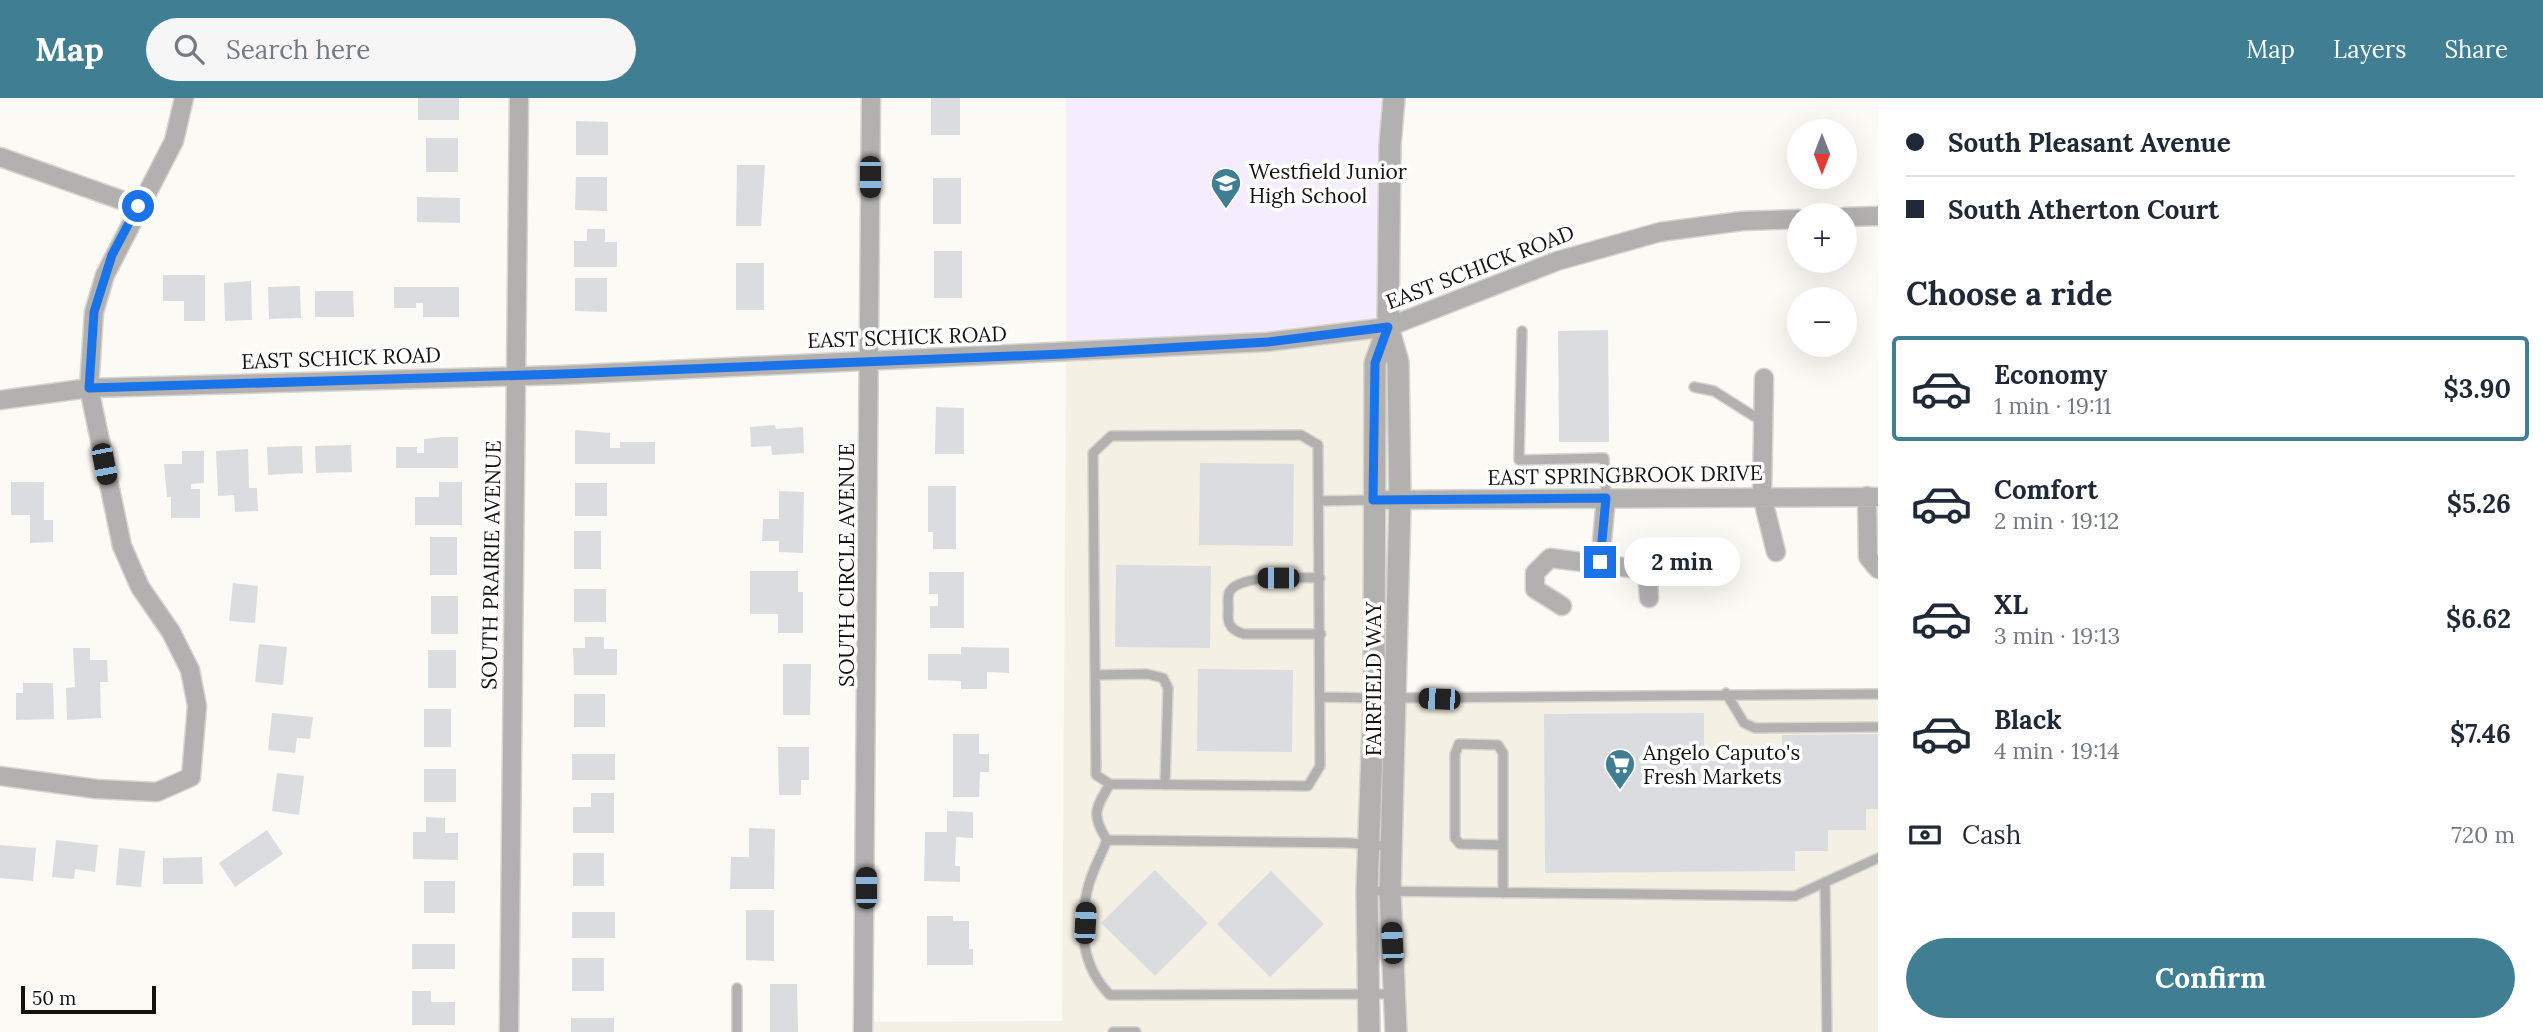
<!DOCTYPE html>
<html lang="en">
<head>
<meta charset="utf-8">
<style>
  body { margin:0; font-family:Lora,serif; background:#f6f6f7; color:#1f2937; height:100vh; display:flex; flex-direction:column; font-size:26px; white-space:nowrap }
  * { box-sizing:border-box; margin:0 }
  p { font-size:23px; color:#747a83 }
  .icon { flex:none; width:38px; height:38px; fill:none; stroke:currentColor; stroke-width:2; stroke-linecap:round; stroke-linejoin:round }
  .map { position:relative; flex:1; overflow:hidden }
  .details { display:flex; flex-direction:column; background:#fff; width:665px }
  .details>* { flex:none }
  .hud { display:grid; align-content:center; height:154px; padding:0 28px; background:#fff }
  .needle { width:46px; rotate:180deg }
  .tools { position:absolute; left:1787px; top:21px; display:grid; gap:14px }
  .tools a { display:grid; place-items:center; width:70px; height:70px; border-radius:50%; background:#fff; box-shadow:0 7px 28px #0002; font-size:35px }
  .scale { position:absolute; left:21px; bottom:18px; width:135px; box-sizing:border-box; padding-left:7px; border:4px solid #121210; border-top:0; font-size:19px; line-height:24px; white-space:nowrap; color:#121210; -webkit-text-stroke:5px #fff; paint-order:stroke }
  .end { position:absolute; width:32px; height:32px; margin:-16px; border:9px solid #1a73e8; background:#fff; box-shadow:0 0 0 4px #fff }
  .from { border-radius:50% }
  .bubble { position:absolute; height:49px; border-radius:24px; background:#fff; box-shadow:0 7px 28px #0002; font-size:23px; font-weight:700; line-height:49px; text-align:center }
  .car { position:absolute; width:21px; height:42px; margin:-21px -10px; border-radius:9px; box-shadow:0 0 5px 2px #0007; background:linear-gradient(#222 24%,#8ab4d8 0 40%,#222 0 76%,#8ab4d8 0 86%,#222 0) }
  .hud b { display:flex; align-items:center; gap:24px; height:66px; font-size:26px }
  .hud b+b { border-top:2px solid #e0e1e3 }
  .hud i { width:18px; height:18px; background:#1f2937 }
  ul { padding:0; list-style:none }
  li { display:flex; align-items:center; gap:21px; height:105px; margin:0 14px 10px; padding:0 14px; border:4px solid transparent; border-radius:7px }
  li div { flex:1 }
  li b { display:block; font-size:26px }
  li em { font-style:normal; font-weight:700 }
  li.on { border-color:#3f7e93 }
  li>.icon { width:63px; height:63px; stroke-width:1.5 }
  h2 { padding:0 28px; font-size:32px; line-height:84px }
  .pay { display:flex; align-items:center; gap:18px; height:77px; padding:0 28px; font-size:26px }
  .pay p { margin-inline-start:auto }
  .action { display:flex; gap:14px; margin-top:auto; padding:14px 28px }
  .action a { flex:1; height:80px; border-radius:42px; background:#3f7e93; color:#fff; font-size:28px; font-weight:700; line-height:80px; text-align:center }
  header { display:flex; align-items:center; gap:42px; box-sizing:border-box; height:98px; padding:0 35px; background:#3f7e93; color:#fff }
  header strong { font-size:33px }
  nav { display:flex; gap:38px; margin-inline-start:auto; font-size:24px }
  .search { width:490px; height:63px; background:#f6f6f7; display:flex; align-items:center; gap:18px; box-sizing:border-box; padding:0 24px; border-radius:38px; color:#747a83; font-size:26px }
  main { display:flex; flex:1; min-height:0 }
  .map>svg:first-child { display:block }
  .built { fill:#f5f0e4 }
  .education { fill:#f5ecfd }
  .building { fill:#dbdce0 }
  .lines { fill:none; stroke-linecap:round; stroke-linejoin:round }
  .service-casing { stroke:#d7d5d0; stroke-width:12 }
  .minor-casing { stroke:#d7d5d0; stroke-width:21 }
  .tertiary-casing { stroke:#d7d5d0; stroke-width:24 }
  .service { stroke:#b2b1af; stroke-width:9 }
  .minor { stroke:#b2b1af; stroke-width:18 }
  .tertiary { stroke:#b2b1af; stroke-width:21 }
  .route { stroke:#1a73e8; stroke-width:9 }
  .labels { text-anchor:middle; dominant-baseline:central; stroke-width:7; stroke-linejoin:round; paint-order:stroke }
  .poi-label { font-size:21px; fill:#121210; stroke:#fff; text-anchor:start }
  .street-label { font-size:21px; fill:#121210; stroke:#fff }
</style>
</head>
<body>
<header>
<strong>Map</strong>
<div class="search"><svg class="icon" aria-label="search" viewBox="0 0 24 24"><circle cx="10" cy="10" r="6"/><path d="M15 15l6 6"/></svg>Search here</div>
<nav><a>Map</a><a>Layers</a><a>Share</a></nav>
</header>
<main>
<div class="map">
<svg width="1878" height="934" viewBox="0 0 1878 934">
  <rect width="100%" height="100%" fill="#fcfaf5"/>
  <!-- built -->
  <path class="built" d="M1378 237 1363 934H860V924L1062 923 1066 259Z
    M1878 591V934H1403L1397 800 1401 594Z"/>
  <!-- education -->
  <path class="education" d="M1066 0H1390L1383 225 1264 240 1066 247Z"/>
  <!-- building -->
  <path class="building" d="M418 0H459V22H418Z
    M931 0H960V37H931Z
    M576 23 608 24V57H576Z
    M426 40H458V74H426Z
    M737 67H765L761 128H736Z
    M576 79H607V113L575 112Z
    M933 80H961V126H933Z
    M417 99 460 100V125L417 124Z
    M587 131H605V144H617V169H574V143H587Z
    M934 153H962V200H934Z
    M736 165H764V212H736Z
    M163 177H205V223H184V203H163Z
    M575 180H607V214L575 213Z
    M251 183 252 222 225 223 224 185Z
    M300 188 301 220 269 221 268 189Z
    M394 189H459V219H423V205H416V210H394Z
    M315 193H353L354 219H315Z
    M1608 232 1609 344H1559L1558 233Z
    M936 309 964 310V356H935Z
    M775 327 776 331 803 329 804 355 772 357 771 348 751 349 750 329Z
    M575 332 610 335V350H620V344H655V366H575Z
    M442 339H458V370H396V349H417V355H424V341Z
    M351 347 352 374 316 375 315 348Z
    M302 348 303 375 268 377 267 349Z
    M248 351 249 390H257L258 413 235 414 234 397 218 398 216 353Z
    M182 353H204V385L191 386V391H200V420H171V399H167L164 366H182Z
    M1200 365 1294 366 1293 448 1199 447Z
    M11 384H44V422H53V444L30 445V417H11Z
    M439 384H462V427H415V399H439Z
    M575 385H607V418H575Z
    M928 388H956V451H933V434H928Z
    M779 393 804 394 803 455 779 454V443H762L763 421H779Z
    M574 433H601V471H574Z
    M430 439H457V477H430Z
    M1116 467 1211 468 1210 550 1115 549Z
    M750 473H798V494H803V535H778V516H750Z
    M929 474H964V530H930V508H938V496H929Z
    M233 485 258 488 255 525 229 523Z
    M574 491H606V524H574Z
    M431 498H458V536H431Z
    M585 539H604V551H617V577H574L573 550H585Z
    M259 546 287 549 283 587 255 584Z
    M961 549 1009 550V575L987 574V591H961V583L928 582V556H961Z
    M73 550H90V562H107L108 584H100L101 620 67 622 66 590 75 589Z
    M428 552H456V590H428Z
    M783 566H811L810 617H783Z
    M1198 571 1293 572 1292 654 1197 653Z
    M23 585H53L54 621 16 622V595H23Z
    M574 596H605V629H574Z
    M424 611H451V649H424Z
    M272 615 313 619 310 641 297 640 295 655 268 652Z
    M1704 615V663H1783L1782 637 1878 636V711H1866V732H1828V753H1795V773L1545 775 1544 616Z
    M953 636H979V656H989V674H980L979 699H953Z
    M778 649H809V682H801V697H779Z
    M572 656H615V682H572Z
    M424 671H456V704H424Z
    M277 675 304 678 299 717 272 713Z
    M591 695H614V735H573V709H591Z
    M947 713 973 714V740L956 739 955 768H960V784L924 783 925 734H947Z
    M426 719 445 720V735H458V762L413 761V734H426Z
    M749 730 775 731 774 791H730L731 759H749Z
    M267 732 283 756 235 789 219 765Z
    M56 742 98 747 95 774 75 771 74 781 52 779Z
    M0 747 36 750 33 783 0 780Z
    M119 750 145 753 141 789 116 787Z
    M573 755H604V788H573Z
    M202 759 203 786H163V760Z
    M1155 772 1208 825 1155 878 1101 825Z
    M1271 773 1324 826 1270 879 1217 826Z
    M424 783H455V815H424Z
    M746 812H774V863L746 862Z
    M572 814H615V840H572Z
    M927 818H953V823H969V851H973V867H927Z
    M412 846H455V871H412Z
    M572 860H604V893H572Z
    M770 886H797L798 934H770Z
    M412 893H431V904H455V927H412Z
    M571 920H614V934H571Z"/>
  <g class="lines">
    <!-- service casing -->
    <g class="service-casing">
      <path id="service" d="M1522 233 1519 362 1604 360 1606 400
        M1694 289 1714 293 1763 324
        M1301 337 1318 347 1320 668 1308 688 1110 686 1096 677 1093 355 1111 338Z
        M1319 403 1373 402
        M1320 480C1302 480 1237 475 1229 495 1227 500 1229 510 1228 517 1228 528 1233 533 1244 536H1321
        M1095 577 1147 576 1163 580 1168 590 1165 687
        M1726 595 1744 625 1755 630 1878 629
        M1322 599 1372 600
        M1393 600 1878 596
        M1110 686C1095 711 1091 717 1107 742 1101 758 1090 776 1087 794 1078 831 1083 870 1110 897L1395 896
        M1107 742 1350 745 1392 749
        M1503 747 1460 746 1455 740V656L1459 646 1498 647 1503 655V795
        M1825 784 1827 934
        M1367 793 1795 798 1878 760
        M737 934V890
        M1113 934H1136"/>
    </g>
    <!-- minor casing -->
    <g class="minor-casing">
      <path id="minor" d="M184 0 174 43 105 177 94 214 89 290 122 448 140 489 171 534 190 572 197 608 191 679
        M0 59 138 108
        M1844 119 1878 118
        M1764 280 1762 398 1776 454
        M0 302 89 290 563 277 1267 244 1388 229 1557 163 1660 134 1742 123 1799 121
        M1867 398 1868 459 1878 471
        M1373 402 1878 399
        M1600 464 1606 400
        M1562 508 1535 491V475L1550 460 1647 472 1649 500
        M0 678 96 691 157 694 191 679
        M509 934 519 0
        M863 934 871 0"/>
    </g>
    <!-- tertiary casing -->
    <g class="tertiary-casing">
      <path id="tertiary" d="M1394 0 1390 47 1388 229 1398 264 1400 403 1390 794 1396 934
        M1369 934 1367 793 1374 600 1375 265 1388 229"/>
    </g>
    <!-- service -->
    <use href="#service" class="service"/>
    <!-- minor -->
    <use href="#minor" class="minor"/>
    <!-- tertiary -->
    <use href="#tertiary" class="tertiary"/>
  </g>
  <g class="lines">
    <!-- route -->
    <path class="route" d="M138 108 112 157 94 214 89 290 563 276 1063 256 1268 244 1388 229 1375 265 1373 402 1606 400 1600 464"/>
  </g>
  <!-- icons -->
  <defs>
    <g id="school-pin" transform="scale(1.575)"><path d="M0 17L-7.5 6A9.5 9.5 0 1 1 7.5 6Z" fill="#3f7e93" stroke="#fff"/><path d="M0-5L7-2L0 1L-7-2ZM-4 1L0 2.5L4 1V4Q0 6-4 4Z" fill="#fff"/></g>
    <g id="supermarket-pin" transform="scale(1.575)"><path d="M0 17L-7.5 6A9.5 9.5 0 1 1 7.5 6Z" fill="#3f7e93" stroke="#fff"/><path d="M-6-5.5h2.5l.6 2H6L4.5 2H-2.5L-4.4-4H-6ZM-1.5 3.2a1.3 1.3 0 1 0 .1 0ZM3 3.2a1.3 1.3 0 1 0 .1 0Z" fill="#fff"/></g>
  </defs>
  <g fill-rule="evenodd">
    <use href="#school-pin" x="1226" y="85"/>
    <use href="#supermarket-pin" x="1620" y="666"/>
  </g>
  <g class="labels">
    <!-- poi labels -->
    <g class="poi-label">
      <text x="1249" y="73">Westfield Junior<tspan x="1249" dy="24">High School</tspan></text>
      <text x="1643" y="654">Angelo Caputo's<tspan x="1643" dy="24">Fresh Markets</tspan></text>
    </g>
    <!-- street labels -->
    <g class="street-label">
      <text transform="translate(1480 169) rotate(-21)">EAST SCHICK ROAD</text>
      <text transform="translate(907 239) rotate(-2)">EAST SCHICK ROAD</text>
      <text transform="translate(341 260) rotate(-2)">EAST SCHICK ROAD</text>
      <text transform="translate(1625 377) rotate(-1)">EAST SPRINGBROOK DRIVE</text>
      <text transform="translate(491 467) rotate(-89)">SOUTH PRAIRIE AVENUE</text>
      <text transform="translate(846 467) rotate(-90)">SOUTH CIRCLE AVENUE</text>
      <text transform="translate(1373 581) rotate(-90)">FAIRFIELD WAY</text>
    </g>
  </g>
</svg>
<div class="tools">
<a><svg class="needle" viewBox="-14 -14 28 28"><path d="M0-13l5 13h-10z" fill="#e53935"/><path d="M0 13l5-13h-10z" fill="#747a83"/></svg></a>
<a>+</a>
<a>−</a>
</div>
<div class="scale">50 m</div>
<i class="end from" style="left:138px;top:108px"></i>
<i class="end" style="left:1600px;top:464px"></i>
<div class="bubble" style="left:1624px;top:439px;width:116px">2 min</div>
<i class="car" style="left:870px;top:79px;rotate:180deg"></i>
<i class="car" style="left:104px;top:366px;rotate:169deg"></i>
<i class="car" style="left:1278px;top:480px;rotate:270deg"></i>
<i class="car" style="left:1439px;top:601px;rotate:272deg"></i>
<i class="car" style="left:866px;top:790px;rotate:0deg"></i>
<i class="car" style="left:1085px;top:825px;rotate:3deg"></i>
<i class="car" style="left:1392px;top:845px;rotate:357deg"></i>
</div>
<section class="details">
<div class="hud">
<b><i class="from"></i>South Pleasant Avenue</b>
<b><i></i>South Atherton Court</b>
</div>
<h2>Choose a ride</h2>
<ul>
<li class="on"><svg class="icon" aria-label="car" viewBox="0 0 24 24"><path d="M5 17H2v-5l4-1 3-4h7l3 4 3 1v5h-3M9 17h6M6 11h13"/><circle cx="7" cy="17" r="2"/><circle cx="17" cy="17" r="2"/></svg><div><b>Economy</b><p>1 min · 19:11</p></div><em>$3.90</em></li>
<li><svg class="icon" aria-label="car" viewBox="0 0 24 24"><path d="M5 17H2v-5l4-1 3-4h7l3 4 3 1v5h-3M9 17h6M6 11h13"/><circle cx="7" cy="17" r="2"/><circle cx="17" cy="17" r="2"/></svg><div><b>Comfort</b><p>2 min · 19:12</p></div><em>$5.26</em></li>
<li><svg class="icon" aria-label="car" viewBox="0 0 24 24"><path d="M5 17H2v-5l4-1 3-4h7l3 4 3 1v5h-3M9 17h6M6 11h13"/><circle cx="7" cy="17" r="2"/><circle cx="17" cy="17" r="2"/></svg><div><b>XL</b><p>3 min · 19:13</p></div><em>$6.62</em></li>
<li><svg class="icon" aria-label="car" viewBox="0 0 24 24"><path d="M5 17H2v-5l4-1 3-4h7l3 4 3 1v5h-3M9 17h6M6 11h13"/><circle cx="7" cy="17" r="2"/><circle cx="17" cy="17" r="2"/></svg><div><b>Black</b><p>4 min · 19:14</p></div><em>$7.46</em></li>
</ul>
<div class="pay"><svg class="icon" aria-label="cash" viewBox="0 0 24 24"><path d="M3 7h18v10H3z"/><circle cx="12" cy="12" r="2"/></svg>Cash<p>720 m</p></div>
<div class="action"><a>Confirm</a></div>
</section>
</main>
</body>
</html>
